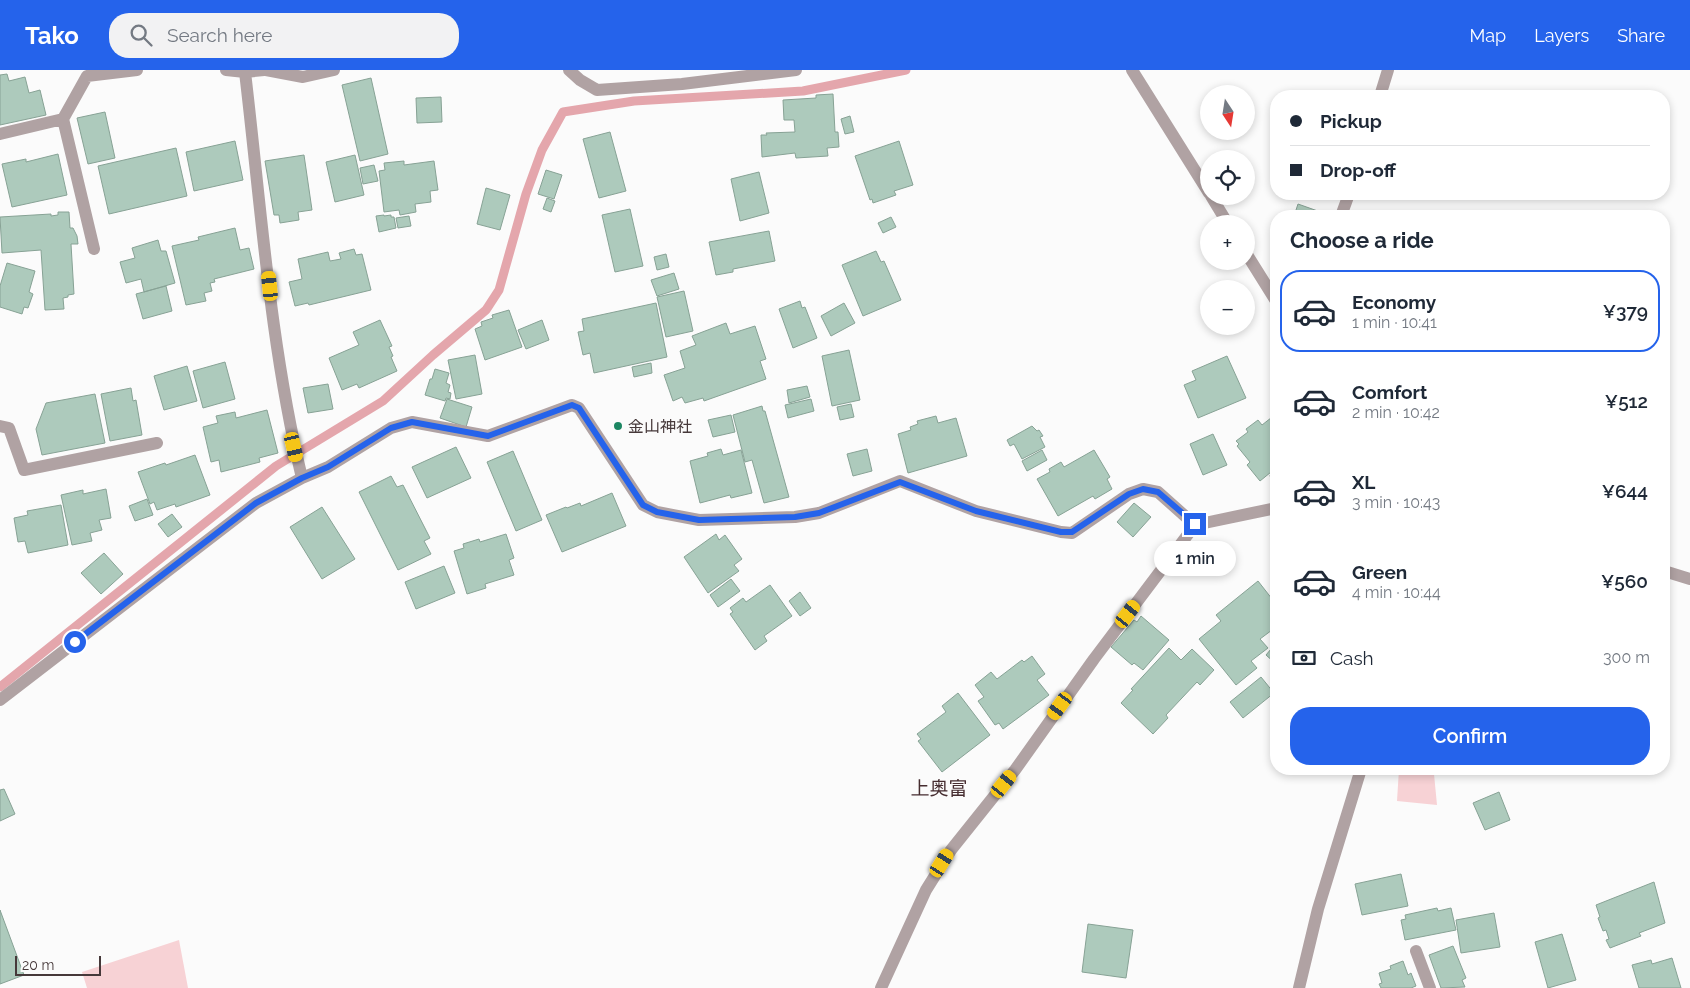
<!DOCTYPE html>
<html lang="en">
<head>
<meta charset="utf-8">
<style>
  body { margin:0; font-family:Raleway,"Noto Sans JP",sans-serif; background:#f2f2f3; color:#1f2937; height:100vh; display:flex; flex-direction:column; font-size:19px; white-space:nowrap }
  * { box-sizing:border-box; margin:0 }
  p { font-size:16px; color:#747a83 }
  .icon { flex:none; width:28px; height:28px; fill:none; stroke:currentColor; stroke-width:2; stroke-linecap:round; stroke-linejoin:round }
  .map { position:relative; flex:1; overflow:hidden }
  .panel { position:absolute; left:1270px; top:140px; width:400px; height:565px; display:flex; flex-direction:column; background:#fff; border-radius:20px; box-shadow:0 2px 8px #0003 }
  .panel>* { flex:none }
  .guide { position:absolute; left:1270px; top:20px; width:400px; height:110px; border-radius:20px; box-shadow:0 2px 8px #0003; display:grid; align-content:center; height:110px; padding:0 20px; background:#fff }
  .needle { width:32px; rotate:168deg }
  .buttons { position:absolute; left:1200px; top:15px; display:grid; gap:10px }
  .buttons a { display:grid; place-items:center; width:55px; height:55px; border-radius:50%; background:#fff; box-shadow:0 2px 8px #0003; font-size:25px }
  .scale { position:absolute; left:15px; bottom:12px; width:86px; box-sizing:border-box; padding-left:5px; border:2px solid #46393a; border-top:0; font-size:14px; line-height:18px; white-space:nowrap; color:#46393a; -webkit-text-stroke:4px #fbfbfb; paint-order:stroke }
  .end { position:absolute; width:22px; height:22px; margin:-11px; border:6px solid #2563eb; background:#fff; box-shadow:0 0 0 2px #fff }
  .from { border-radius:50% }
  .bubble { position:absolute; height:35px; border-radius:18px; background:#fff; box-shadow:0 2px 8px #0003; font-size:16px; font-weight:600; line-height:35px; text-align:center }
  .car { position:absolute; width:15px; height:30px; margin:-15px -8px; border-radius:6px; box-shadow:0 0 4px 1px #0007; background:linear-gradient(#f5c518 24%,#345 0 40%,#f5c518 0 76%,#345 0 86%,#f5c518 0) }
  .guide b { display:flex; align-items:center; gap:18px; height:48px; font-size:19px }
  .guide b+b { border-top:1px solid #e0e1e3 }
  .guide i { width:12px; height:12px; background:#1f2937 }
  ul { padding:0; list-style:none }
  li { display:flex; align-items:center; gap:15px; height:82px; margin:0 10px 8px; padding:0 10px; border:2px solid transparent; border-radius:20px }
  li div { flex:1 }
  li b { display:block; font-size:19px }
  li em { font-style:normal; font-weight:600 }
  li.on { border-color:#2563eb }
  li>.icon { width:45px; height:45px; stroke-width:1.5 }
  h2 { padding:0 20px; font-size:22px; line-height:60px }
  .pay { display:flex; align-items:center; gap:12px; height:55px; padding:0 20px; font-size:19px }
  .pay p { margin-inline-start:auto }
  .action { display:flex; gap:10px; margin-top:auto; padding:10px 20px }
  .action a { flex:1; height:58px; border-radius:20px; background:#2563eb; color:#fff; font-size:20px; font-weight:600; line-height:58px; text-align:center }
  header { display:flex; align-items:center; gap:30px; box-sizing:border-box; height:70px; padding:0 25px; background:#2563eb; color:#fff }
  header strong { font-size:24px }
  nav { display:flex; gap:28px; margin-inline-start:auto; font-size:18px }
  .search { width:350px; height:45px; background:#f2f2f3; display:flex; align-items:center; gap:12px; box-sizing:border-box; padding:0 18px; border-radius:20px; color:#747a83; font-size:19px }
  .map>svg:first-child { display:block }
  .green { fill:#f7d2d5 }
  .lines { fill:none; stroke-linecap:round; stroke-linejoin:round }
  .stream { stroke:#e4a6ac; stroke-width:9 }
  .building { fill:#adcabc; stroke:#87a295 }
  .minor { stroke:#b0a2a3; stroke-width:12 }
  .route { stroke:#2563eb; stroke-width:6 }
  .poi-dot { fill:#1c8662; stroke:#fbfbfb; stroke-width:2 }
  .labels { text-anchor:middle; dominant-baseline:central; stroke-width:4; stroke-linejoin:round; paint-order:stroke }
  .poi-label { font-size:16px; fill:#46393a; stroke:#fbfbfb; text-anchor:start }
  .quarter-label { font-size:19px; fill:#462d30; stroke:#fbfbfb }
</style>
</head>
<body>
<header>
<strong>Tako</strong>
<div class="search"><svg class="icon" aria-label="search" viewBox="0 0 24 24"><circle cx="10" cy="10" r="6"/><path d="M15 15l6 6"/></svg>Search here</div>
<nav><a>Map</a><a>Layers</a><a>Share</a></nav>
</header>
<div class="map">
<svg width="1690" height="918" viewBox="0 0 1690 918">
  <rect width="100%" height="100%" fill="#fbfbfb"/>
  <!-- green -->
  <path class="green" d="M1399 699H1413V703L1434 704 1437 735 1397 731Z
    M179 870 188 918H87L82 902Z"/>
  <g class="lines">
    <!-- stream -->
    <path class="stream" d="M0 617 276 396 383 331 433 285 486 240 499 220 526 124 542 80 563 42 634 31 803 21 906 0"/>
  </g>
  <!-- building -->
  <path class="building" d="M7 4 9 11 25 7 29 23 40 20 46 45 0 55V5Z
    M371 8 388 84 360 91 342 15Z
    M833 24 835 62H838L839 77 827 78 828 86 796 88 795 83 762 87 761 65H767L766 63 795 62 794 50H784L783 30 816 28V25Z
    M441 27 442 52 417 53 416 28Z
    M105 42 115 88 88 94 77 48Z
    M850 46 854 62 845 64 841 49Z
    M610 62 626 121 599 128 583 69Z
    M235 71 243 110 194 121 186 82Z
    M899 71 913 115 894 121 896 125 873 133 872 129 870 130 855 86Z
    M176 78 187 126 109 144 98 96Z
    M58 84 67 125 12 137 2 94 26 89V92Z
    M304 85 312 140 298 142 299 150 280 153 279 145H274L265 91Z
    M355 85 364 125 335 132 326 92Z
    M404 91V95L434 91 438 120 430 121 431 132 415 134 416 142 400 145 399 140 384 142 379 101 385 100 384 93Z
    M374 95 378 111 363 114 360 98Z
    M546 100 562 105 554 129 538 124Z
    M759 102 769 143 740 151 731 109Z
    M486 118 510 125 500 160 477 154Z
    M547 128 555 131 551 142 543 139Z
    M1298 134 1329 145V146H1294Z
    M630 139 643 196 615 202 602 145Z
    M58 142H69L70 158H73L77 166 78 174H71L74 224 68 225V227L63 228 64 239 45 240 41 180 2 183 0 147 51 144V146L58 145Z
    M384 145V146L391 145V147H394L396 158 379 162 376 146Z
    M409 146 411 156 398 158 396 148Z
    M891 147 896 157 883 163 878 153Z
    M235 158 240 180 249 178 254 199 214 209 215 212 210 213 212 221 204 223 206 231 186 235 172 176 199 170 198 167Z
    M769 161 775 191 733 199V202L716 205 709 172Z
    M158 170 161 181H166L175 213 144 222 141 209 126 213 120 192 135 188 132 178Z
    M354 179 356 185 362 184 371 220 309 235 308 233 295 236 289 212 302 209 298 189 328 182 330 191 341 189 339 183Z
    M876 181 881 192 884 191 901 230 863 246 842 195Z
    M666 184 669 197 657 200 654 187Z
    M7 193 35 201 29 222 33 224 28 238 24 237 22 244 0 237V216Z
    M674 203 679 219 657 226 651 210Z
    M166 216 172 241 143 249 136 224Z
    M684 221 693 261 666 267 657 227Z
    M800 231 802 238 805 237 817 268 793 278 779 239Z
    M656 233 667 287 594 303 590 283 583 285 578 262 584 261 582 249Z
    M844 233 855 253 831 266 821 246Z
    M509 240 522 277 485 290 475 259 482 256 481 252 493 248 492 245Z
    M380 250 392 276 389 277 393 286 391 287 397 301 359 318 357 314 342 320 329 288 359 275 353 262Z
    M542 250 549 270 526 279 518 260Z
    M726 253 730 264 755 256 766 289 760 291 766 309 704 331 703 328 685 333 682 327 673 331 664 305 685 298 680 281 696 275 692 266Z
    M849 280 860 330 832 336 822 286Z
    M475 285 482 324 456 329 448 290Z
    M1227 286 1246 328 1198 348 1184 315 1196 310 1192 301Z
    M225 292 235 329 203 338 193 301Z
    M651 293 652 303 634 307 632 297Z
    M187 296 197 331 164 340 154 306Z
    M435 299 449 303 446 313 450 315 448 322 451 323 450 329 446 328 445 331 425 325 430 309H432Z
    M328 314 333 339 308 343 303 318Z
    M807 316 810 327 789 333 787 320Z
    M131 318 133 331 136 330 142 365 110 371 101 324Z
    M95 324 105 373 42 385 36 359 46 333Z
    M447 329 472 337 466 357 440 348Z
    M811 329 814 341 788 348 785 335Z
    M851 334 854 347 840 350 837 337Z
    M762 336 763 341H765L789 427 764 433 752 390 745 392 733 345Z
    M267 340 278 383 259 388 260 392 221 402 219 390 211 392 203 357 218 353 216 346 235 342 236 348Z
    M1276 344V398L1260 411 1247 395 1250 392 1237 376 1239 374 1236 371 1248 362 1246 359 1258 350 1262 355Z
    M731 345 735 362 713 367 708 350Z
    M936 346 938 353 956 348 967 386 908 403 898 364 911 360 910 357 918 354 917 351Z
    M1032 356 1037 361 1039 360 1043 366 1040 367 1045 377 1022 389 1014 374 1010 376 1007 370Z
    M1213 364 1227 395 1203 405 1190 374Z
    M456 377 471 408 427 428 412 397Z
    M721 379 723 385 741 380 752 423 731 428 730 425 700 433 690 391 708 386 707 383Z
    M867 379 872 401 853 406 847 384Z
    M1042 380 1047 390 1027 401 1022 391Z
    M1094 380 1110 407 1107 409 1112 419 1095 429 1093 426 1058 446 1037 409 1050 402 1049 399 1061 392 1064 397Z
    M513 381 542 450 516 461 487 392Z
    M195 385 210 425 176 437 175 434 157 440 154 432 150 434 138 402 165 393 166 395Z
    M1276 403V423L1274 424 1270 405Z
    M391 406 397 417 403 415 430 468 424 471 431 484 398 500 359 422Z
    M106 419 111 448 99 450 102 460 90 463 92 471 72 475 61 425 83 420V424Z
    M612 423 626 456 562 482 546 445 566 437 567 438 580 433 581 436Z
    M147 429 153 445 135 451 129 436Z
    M1134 433 1151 447 1133 467 1117 452Z
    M61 435 68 475 28 483 25 471 18 472 14 448 28 445 27 441Z
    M322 437 355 489 322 509 290 457Z
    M172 444 182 457 168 467 158 454Z
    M506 464 514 488 509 490 514 505 485 514 486 518 467 524 454 481 464 478 463 474 479 469 480 472Z
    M716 464 719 470 725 465 742 489 734 495 739 501 708 523 684 487Z
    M104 483 123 504 101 524 81 503Z
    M444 496 455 523 416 539 405 512Z
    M731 509 740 521 718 537 710 525Z
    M1258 511 1276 534V557L1260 569 1268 578 1251 591 1257 598 1236 615 1199 569 1221 551 1216 545Z
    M770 515 792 546 764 566 767 571 755 580 730 544 733 542 730 538 743 528 746 532Z
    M800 522 811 538 800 546 789 531Z
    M1141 546 1169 570 1143 600 1134 593 1132 595 1111 577 1134 550 1137 552Z
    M1276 573V594L1266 585Z
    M1169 578 1181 590 1192 579 1214 600 1200 615 1197 612 1166 645 1168 648 1153 664 1121 633 1133 620 1131 619Z
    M1032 586 1045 604 1037 610 1049 625 1003 659 999 653 995 655 978 631 984 627 975 615 991 602 997 609 1022 590 1024 592Z
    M1261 607 1274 623 1243 648 1230 632Z
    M958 623 990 665 942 702 918 671 921 669 917 664 946 642 942 636Z
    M4 719 15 744 0 751V720Z
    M1499 722 1510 750 1485 760 1473 733Z
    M1401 804 1408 836 1362 845 1355 814Z
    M1654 812 1665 853 1639 863 1641 866 1610 878 1606 870 1609 869 1606 860 1603 861 1598 848 1600 847 1596 835Z
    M1437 838 1438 841 1451 838 1456 860 1405 870 1401 850 1406 849 1405 845Z
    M0 840 24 905 0 914Z
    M1494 843 1500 877 1461 883 1456 850Z
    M1088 854 1133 860 1126 908 1082 902Z
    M1562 864 1576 910 1548 918 1535 872Z
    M1453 876 1466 908 1462 910 1465 917 1441 918 1429 885Z
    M1672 888 1681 918H1639L1632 895 1651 890 1652 894Z
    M1403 891 1408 905 1411 903 1416 916 1411 918H1381L1379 914 1382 913 1379 903 1391 899 1390 896Z"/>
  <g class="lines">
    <!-- minor -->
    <path class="minor" d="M226 0 245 2 264 0
      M266 0 303 7 334 0
      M569 0 580 10 597 20 682 14 796 0
      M1132 0 1209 123
      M245 2C261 137 270 275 302 408
      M1380 26 1388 0
      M63 49 94 179
      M0 64 63 49 87 6 137 0
      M1211 126 1228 154
      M1341 146 1349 124
      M1246 183 1276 231
      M0 356 9 358 24 400 157 373
      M1664 501 1690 509
      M0 630 256 433 302 408 328 397 391 358 412 352 488 366 572 335 579 338 643 435 657 442 699 450 795 447 819 443 900 411 976 441 1061 462 1072 463 1129 424 1143 419 1158 422 1195 455
      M1416 881 1430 918
      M881 918 926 820 951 780 1015 700 1094 589 1195 455 1276 438
      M1299 918 1318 839 1361 699"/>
  </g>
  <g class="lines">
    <!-- route -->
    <path class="route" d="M75 572 256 433 302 408 328 397 391 358 412 352 488 366 572 335 579 338 643 435 657 442 699 450 795 447 819 443 900 412 976 441 1061 462H1072L1129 424 1143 419 1158 422 1195 454"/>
  </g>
  <!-- markers -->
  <circle class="poi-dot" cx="618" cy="356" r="5"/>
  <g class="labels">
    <!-- poi labels -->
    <g class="poi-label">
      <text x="628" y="356">金山神社</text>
    </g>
    <!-- quarter labels -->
    <g class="quarter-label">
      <text x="939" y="718">上奥富</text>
    </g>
  </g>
</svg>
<div class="buttons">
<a><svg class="needle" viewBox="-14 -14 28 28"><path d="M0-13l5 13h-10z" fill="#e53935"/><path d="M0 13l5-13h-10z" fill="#747a83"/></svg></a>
<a><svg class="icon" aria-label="locate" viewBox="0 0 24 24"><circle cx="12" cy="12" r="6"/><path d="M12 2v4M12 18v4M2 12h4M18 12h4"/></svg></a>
<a>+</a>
<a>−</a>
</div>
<div class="scale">20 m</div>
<i class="end from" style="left:75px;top:572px"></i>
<i class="end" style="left:1195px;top:454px"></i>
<div class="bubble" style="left:1154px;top:471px;width:82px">1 min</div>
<i class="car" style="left:270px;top:216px;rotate:354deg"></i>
<i class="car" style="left:294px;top:377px;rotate:167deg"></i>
<i class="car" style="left:1128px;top:544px;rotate:37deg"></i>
<i class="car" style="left:1060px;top:636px;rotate:216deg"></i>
<i class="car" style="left:1004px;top:714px;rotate:39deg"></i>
<i class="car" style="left:942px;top:793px;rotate:32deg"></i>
<div class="guide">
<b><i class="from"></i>Pickup</b>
<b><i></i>Drop-off</b>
</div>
<section class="panel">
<h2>Choose a ride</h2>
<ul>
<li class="on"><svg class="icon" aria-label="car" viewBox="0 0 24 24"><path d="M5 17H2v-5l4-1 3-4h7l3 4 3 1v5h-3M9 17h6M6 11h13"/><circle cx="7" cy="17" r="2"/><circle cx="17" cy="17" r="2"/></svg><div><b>Economy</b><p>1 min · 10:41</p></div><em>¥379</em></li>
<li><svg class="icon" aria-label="car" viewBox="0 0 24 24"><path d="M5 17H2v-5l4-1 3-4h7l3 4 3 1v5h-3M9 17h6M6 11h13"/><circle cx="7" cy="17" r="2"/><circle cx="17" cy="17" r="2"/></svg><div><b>Comfort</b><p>2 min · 10:42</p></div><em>¥512</em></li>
<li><svg class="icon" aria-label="car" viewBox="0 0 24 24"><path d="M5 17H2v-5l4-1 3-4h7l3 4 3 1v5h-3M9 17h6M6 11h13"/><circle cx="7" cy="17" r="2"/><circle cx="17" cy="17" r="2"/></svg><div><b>XL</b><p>3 min · 10:43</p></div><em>¥644</em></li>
<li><svg class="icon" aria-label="car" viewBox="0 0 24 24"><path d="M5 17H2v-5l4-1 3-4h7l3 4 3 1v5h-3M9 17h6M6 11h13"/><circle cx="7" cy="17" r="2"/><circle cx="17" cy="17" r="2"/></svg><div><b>Green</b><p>4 min · 10:44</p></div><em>¥560</em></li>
</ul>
<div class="pay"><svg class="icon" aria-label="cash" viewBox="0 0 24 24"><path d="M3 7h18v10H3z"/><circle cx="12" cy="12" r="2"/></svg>Cash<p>300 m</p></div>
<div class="action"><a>Confirm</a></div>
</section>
</div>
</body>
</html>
